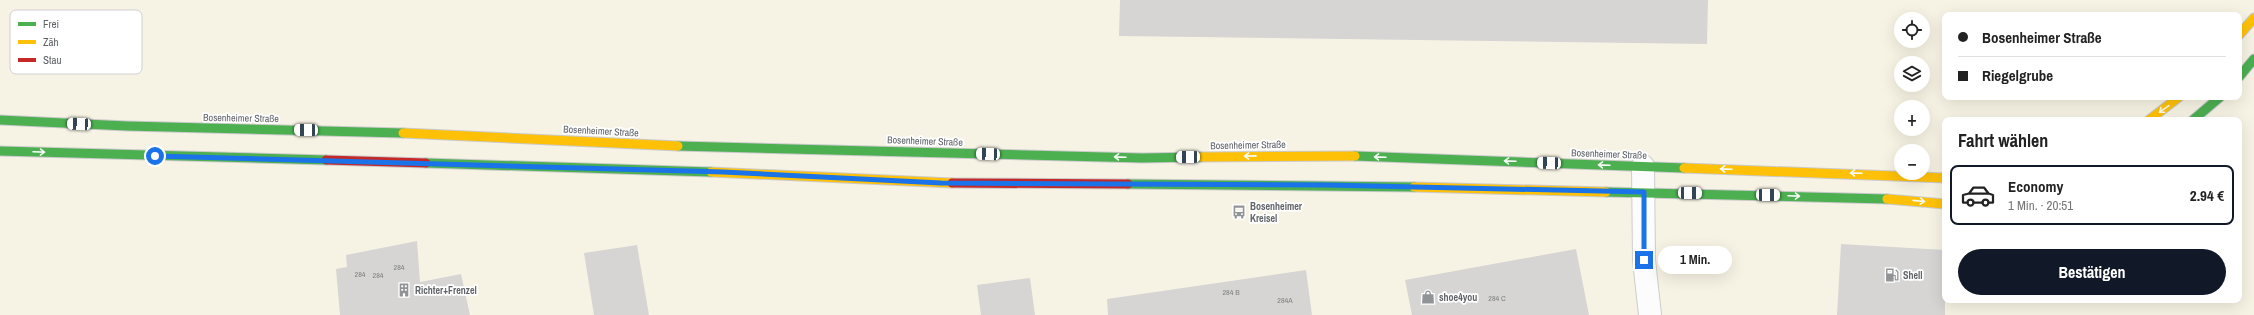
<!DOCTYPE html>
<html lang="de">
<head>
<meta charset="utf-8">
<style>
  body { margin:0; font-family:"Archivo Narrow",sans-serif; background:#f6f6f6; color:#222; height:100vh; display:flex; flex-direction:column; font-size:15px; white-space:nowrap }
  * { box-sizing:border-box; margin:0 }
  p { font-size:13px; color:#767676 }
  .icon { flex:none; width:22px; height:22px; fill:none; stroke:currentColor; stroke-width:2; stroke-linecap:round; stroke-linejoin:round }
  .map { position:relative; flex:1; overflow:hidden }
  .side { position:absolute; left:1942px; top:117px; width:300px; height:186px; display:flex; flex-direction:column; background:#fff; border-radius:8px; box-shadow:0 4px 16px #0002 }
  .side>* { flex:none }
  .guide { position:absolute; left:1942px; top:12px; width:300px; height:88px; border-radius:8px; box-shadow:0 4px 16px #0002; display:grid; align-content:center; height:88px; padding:0 16px; background:#fff }
  .controls { position:absolute; left:1894px; top:12px; display:grid; gap:8px }
  .controls a { display:grid; place-items:center; width:36px; height:36px; border-radius:50%; background:#fff; box-shadow:0 4px 16px #0002; font-size:20px }
  .end { position:absolute; width:18px; height:18px; margin:-9px; border:5px solid #1a73e8; background:#fff; box-shadow:0 0 0 2px #fff }
  .from { border-radius:50% }
  .bubble { position:absolute; height:28px; border-radius:14px; background:#fff; box-shadow:0 4px 16px #0002; font-size:13px; font-weight:700; line-height:28px; text-align:center }
  .car { position:absolute; width:12px; height:24px; margin:-12px -6px; border-radius:5px; box-shadow:0 0 3px 1px #0007; background:linear-gradient(#fff 24%,#345 0 40%,#fff 0 76%,#345 0 86%,#fff 0) }
  .guide b { display:flex; align-items:center; gap:14px; height:38px; font-size:15px }
  .guide b+b { border-top:1px solid #e0e0e0 }
  .guide i { width:10px; height:10px; background:#222 }
  ul { padding:0; list-style:none }
  li { display:flex; align-items:center; gap:12px; height:60px; margin:0 8px 6px; padding:0 8px; border:2px solid transparent; border-radius:8px }
  li div { flex:1 }
  li b { display:block; font-size:15px }
  li em { font-style:normal; font-weight:700 }
  li.on { border-color:#111827 }
  li>.icon { width:36px; height:36px; stroke-width:1.5 }
  h2 { padding:0 16px; font-size:18px; line-height:48px }
  .button { display:flex; gap:8px; margin-top:auto; padding:8px 16px }
  .button a { flex:1; height:46px; border-radius:24px; background:#111827; color:#fff; font-size:16px; font-weight:700; line-height:46px; text-align:center }
  .map>svg:first-child { display:block }
  .commercial { fill:#f7f3e4; fill-rule:evenodd }
  .building { fill:#d6d5d3 }
  .lines { fill:none; stroke-linecap:round; stroke-linejoin:round }
  .street-casing { stroke:#cbcccc; stroke-width:24 }
  .fast-casing { stroke:#cacacb; stroke-width:11 }
  .slow-casing { stroke:#cacacb; stroke-width:11 }
  .jam-casing { stroke:#cacacb; stroke-width:11 }
  .street { stroke:#fdfcfc; stroke-width:22 }
  .fast { stroke:#4caf50; stroke-width:9 }
  .slow { stroke:#ffc107; stroke-width:9 }
  .jam { stroke:#c62828; stroke-width:9 }
  .oneway { stroke:#f6fbf6 }
  .route { stroke:#1a73e8; stroke-width:5 }
  .labels { text-anchor:middle; dominant-baseline:central; stroke-width:3.5; stroke-linejoin:round; paint-order:stroke }
  .number-label { font-size:8px; fill:#7e8184 }
  .street-label { font-size:10px; fill:#5f6368; stroke:#fff }
  .poi-label { font-size:10px; font-weight:bold; fill:#5f6368; stroke:#fff; text-anchor:start }
  .key { fill:#fff; stroke:#cfd0d2; stroke-width:1 }
  .key-label { font-size:11px; fill:#5f6368 }
</style>
</head>
<body>
<div class="map">
<svg width="2254" height="315" viewBox="0 0 2254 315">
  <rect width="100%" height="100%" fill="#efeeea"/>
  <!-- commercial -->
  <path class="commercial" d="M0 0H2254V315H0ZM1945 15H2239V97H1945ZM1901 19H1923V41H1901ZM1901 63H1923V85H1901ZM1901 107H1923V129H1901ZM1945 120H2239V300H1945ZM1901 151H1923V173H1901Z"/>
  <!-- building -->
  <path class="building" d="M1120 0H1708L1707 44 1119 36Z
    M417 241 420 282 461 274 470 315H340L336 269 347 267 346 255Z
    M1841 244 1945 250V315H1837Z
    M637 245 649 315H594L584 253Z
    M1576 249 1589 315H1412L1405 280Z
    M1306 270 1312 315H1108L1107 299Z
    M1030 278 1035 315H981L977 285Z"/>
  <g class="lines">
    <!-- street casing -->
    <g class="street-casing">
      <path id="street" d="M1643 166 1644 260 1650 315"/>
    </g>
    <!-- fast casing -->
    <g class="fast-casing">
      <path id="fast" d="M2239 77 2254 59
        M0 120 127 126 403 133
        M2193 120 2220 97
        M678 146 1142 158 1201 157
        M0 151 326 160
        M1355 156 1684 168
        M426 163 711 172
        M1128 184 1414 187
        M1606 192 1887 199"/>
    </g>
    <!-- slow casing -->
    <g class="slow-casing">
      <path id="slow" d="M2239 35 2254 18
        M2149 120 2179 97
        M403 133 678 146
        M1201 157 1355 156
        M1684 168 1945 178
        M711 172 952 183
        M1414 187 1606 192
        M1887 199 1945 204"/>
    </g>
    <!-- jam casing -->
    <g class="jam-casing">
      <path id="jam" d="M326 160 426 163
        M952 183 1128 184"/>
    </g>
    <!-- street -->
    <use href="#street" class="street"/>
    <!-- fast -->
    <use href="#fast" class="fast"/>
    <!-- slow -->
    <use href="#slow" class="slow"/>
    <!-- jam -->
    <use href="#jam" class="jam"/>
  </g>
  <!-- one-way arrows -->
  <defs><path id="oneway-shaft" d="M-6 0H5M1.5-3L5.5 0L1.5 3" fill="none" stroke-width="1.6" stroke-linecap="round" stroke-linejoin="round"/></defs>
  <g class="oneway">
    <use href="#oneway-shaft" transform="translate(2164 109) rotate(145)"/>
    <use href="#oneway-shaft" transform="translate(39 152) rotate(2)"/>
    <use href="#oneway-shaft" transform="translate(1250 156) rotate(179)"/>
    <use href="#oneway-shaft" transform="translate(1120 157) rotate(-178)"/>
    <use href="#oneway-shaft" transform="translate(1380 157) rotate(-178)"/>
    <use href="#oneway-shaft" transform="translate(1510 161) rotate(-178)"/>
    <use href="#oneway-shaft" transform="translate(1604 165) rotate(-178)"/>
    <use href="#oneway-shaft" transform="translate(1726 169) rotate(-178)"/>
    <use href="#oneway-shaft" transform="translate(1856 173) rotate(-178)"/>
    <use href="#oneway-shaft" transform="translate(1794 196) rotate(2)"/>
    <use href="#oneway-shaft" transform="translate(1919 201) rotate(6)"/>
  </g>
  <g class="lines">
    <!-- route -->
    <path class="route" d="M155 156 723 172 941 183 1327 185 1644 192V260"/>
  </g>
  <!-- icons -->
  <defs>
    <g id="bus-bare" transform="scale(1.08)"><path d="M-5-6H5V4H4V6H2V4H-2V6H-4V4H-5ZM-3.5-4V0h7V-4ZM-3.5 1.2v1.5H-2V1.2ZM2 1.2v1.5H3.5V1.2Z" fill="#919496" stroke="#fff" stroke-width="2.5" paint-order="stroke"/></g>
    <g id="fuel-bare" transform="scale(1.08)"><path d="M-5.5-6h7V0h2V4h1.3V-2.5L3-4.5l.8-.8L6-3V5H2.5V1h-1V6h-7ZM-4.2-4.7v3.2H.2V-4.7Z" fill="#919496" stroke="#fff" stroke-width="2.5" paint-order="stroke"/></g>
    <g id="building-bare" transform="scale(1.08)"><path d="M-4-6H4V6H1V3H-1V6H-4ZM-2.5-4.3h1.7v1.8h-1.7ZM.8-4.3h1.7v1.8H.8ZM-2.5-1h1.7V.8h-1.7ZM.8-1h1.7V.8H.8Z" fill="#919496" stroke="#fff" stroke-width="2.5" paint-order="stroke"/></g>
    <g id="shop-bare" transform="scale(1.08)"><path d="M-5-2.5h2.3a2.7 3.5 0 0 1 5.4 0H5L5.5 6h-11ZM-1.5-2.5h3a1.5 2.3 0 0 0-3 0Z" fill="#919496" stroke="#fff" stroke-width="2.5" paint-order="stroke"/></g>
  </defs>
  <g fill-rule="evenodd">
    <use href="#bus-bare" x="1239" y="212"/>
    <use href="#fuel-bare" x="1892" y="275"/>
    <use href="#building-bare" x="404" y="290"/>
    <use href="#shop-bare" x="1428" y="297"/>
  </g>
  <g class="labels">
    <!-- number labels -->
    <g class="number-label">
      <text x="399" y="267">284</text>
      <text x="360" y="274">284</text>
      <text x="378" y="275">284</text>
      <text x="1231" y="292">284 B</text>
      <text x="1497" y="298">284 C</text>
      <text x="1285" y="300">284A</text>
    </g>
    <!-- street labels -->
    <g class="street-label">
      <text transform="translate(241 118) rotate(1)">Bosenheimer Straße</text>
      <text transform="translate(601 131) rotate(3)">Bosenheimer Straße</text>
      <text transform="translate(925 141) rotate(2)">Bosenheimer Straße</text>
      <text transform="translate(1248 145) rotate(-1)">Bosenheimer Straße</text>
      <text transform="translate(1609 154) rotate(2)">Bosenheimer Straße</text>
    </g>
    <!-- poi labels -->
    <g class="poi-label">
      <text x="1250" y="206">Bosenheimer<tspan x="1250" dy="12">Kreisel</tspan></text>
      <text x="1903" y="275">Shell</text>
      <text x="415" y="290">Richter+Frenzel</text>
      <text x="1439" y="297">shoe4you</text>
    </g>
  </g>
  <!-- legend -->
  <rect x="10" y="10" width="132" height="64" rx="6" class="key"/>
  <rect x="18" y="22" width="18" height="4" fill="#4caf50"/>
  <rect x="18" y="40" width="18" height="4" fill="#ffc107"/>
  <rect x="18" y="58" width="18" height="4" fill="#c62828"/>
  <g class="key-label">
    <text x="43" y="28">Frei</text>
    <text x="43" y="46">Zäh</text>
    <text x="43" y="64">Stau</text>
  </g>
</svg>
<div class="controls">
<a><svg class="icon" aria-label="locate" viewBox="0 0 24 24"><circle cx="12" cy="12" r="6"/><path d="M12 2v4M12 18v4M2 12h4M18 12h4"/></svg></a>
<a><svg class="icon" aria-label="layers" viewBox="0 0 24 24"><path d="M12 4l9 5-9 5-9-5zM3 14l9 5 9-5"/></svg></a>
<a>+</a>
<a>−</a>
</div>
<i class="end from" style="left:155px;top:156px"></i>
<i class="end" style="left:1644px;top:260px"></i>
<div class="bubble" style="left:1658px;top:246px;width:74px">1 Min.</div>
<i class="car" style="left:79px;top:124px;rotate:273deg"></i>
<i class="car" style="left:306px;top:130px;rotate:271deg"></i>
<i class="car" style="left:988px;top:154px;rotate:272deg"></i>
<i class="car" style="left:1188px;top:157px;rotate:269deg"></i>
<i class="car" style="left:1549px;top:163px;rotate:272deg"></i>
<i class="car" style="left:1690px;top:193px;rotate:91deg"></i>
<i class="car" style="left:1768px;top:195px;rotate:91deg"></i>
<div class="guide">
<b><i class="from"></i>Bosenheimer Straße</b>
<b><i></i>Riegelgrube</b>
</div>
<section class="side">
<h2>Fahrt wählen</h2>
<ul>
<li class="on"><svg class="icon" aria-label="car" viewBox="0 0 24 24"><path d="M5 17H2v-5l4-1 3-4h7l3 4 3 1v5h-3M9 17h6M6 11h13"/><circle cx="7" cy="17" r="2"/><circle cx="17" cy="17" r="2"/></svg><div><b>Economy</b><p>1 Min. · 20:51</p></div><em>2.94 €</em></li>
</ul>
<div class="button"><a>Bestätigen</a></div>
</section>
</div>
</body>
</html>
